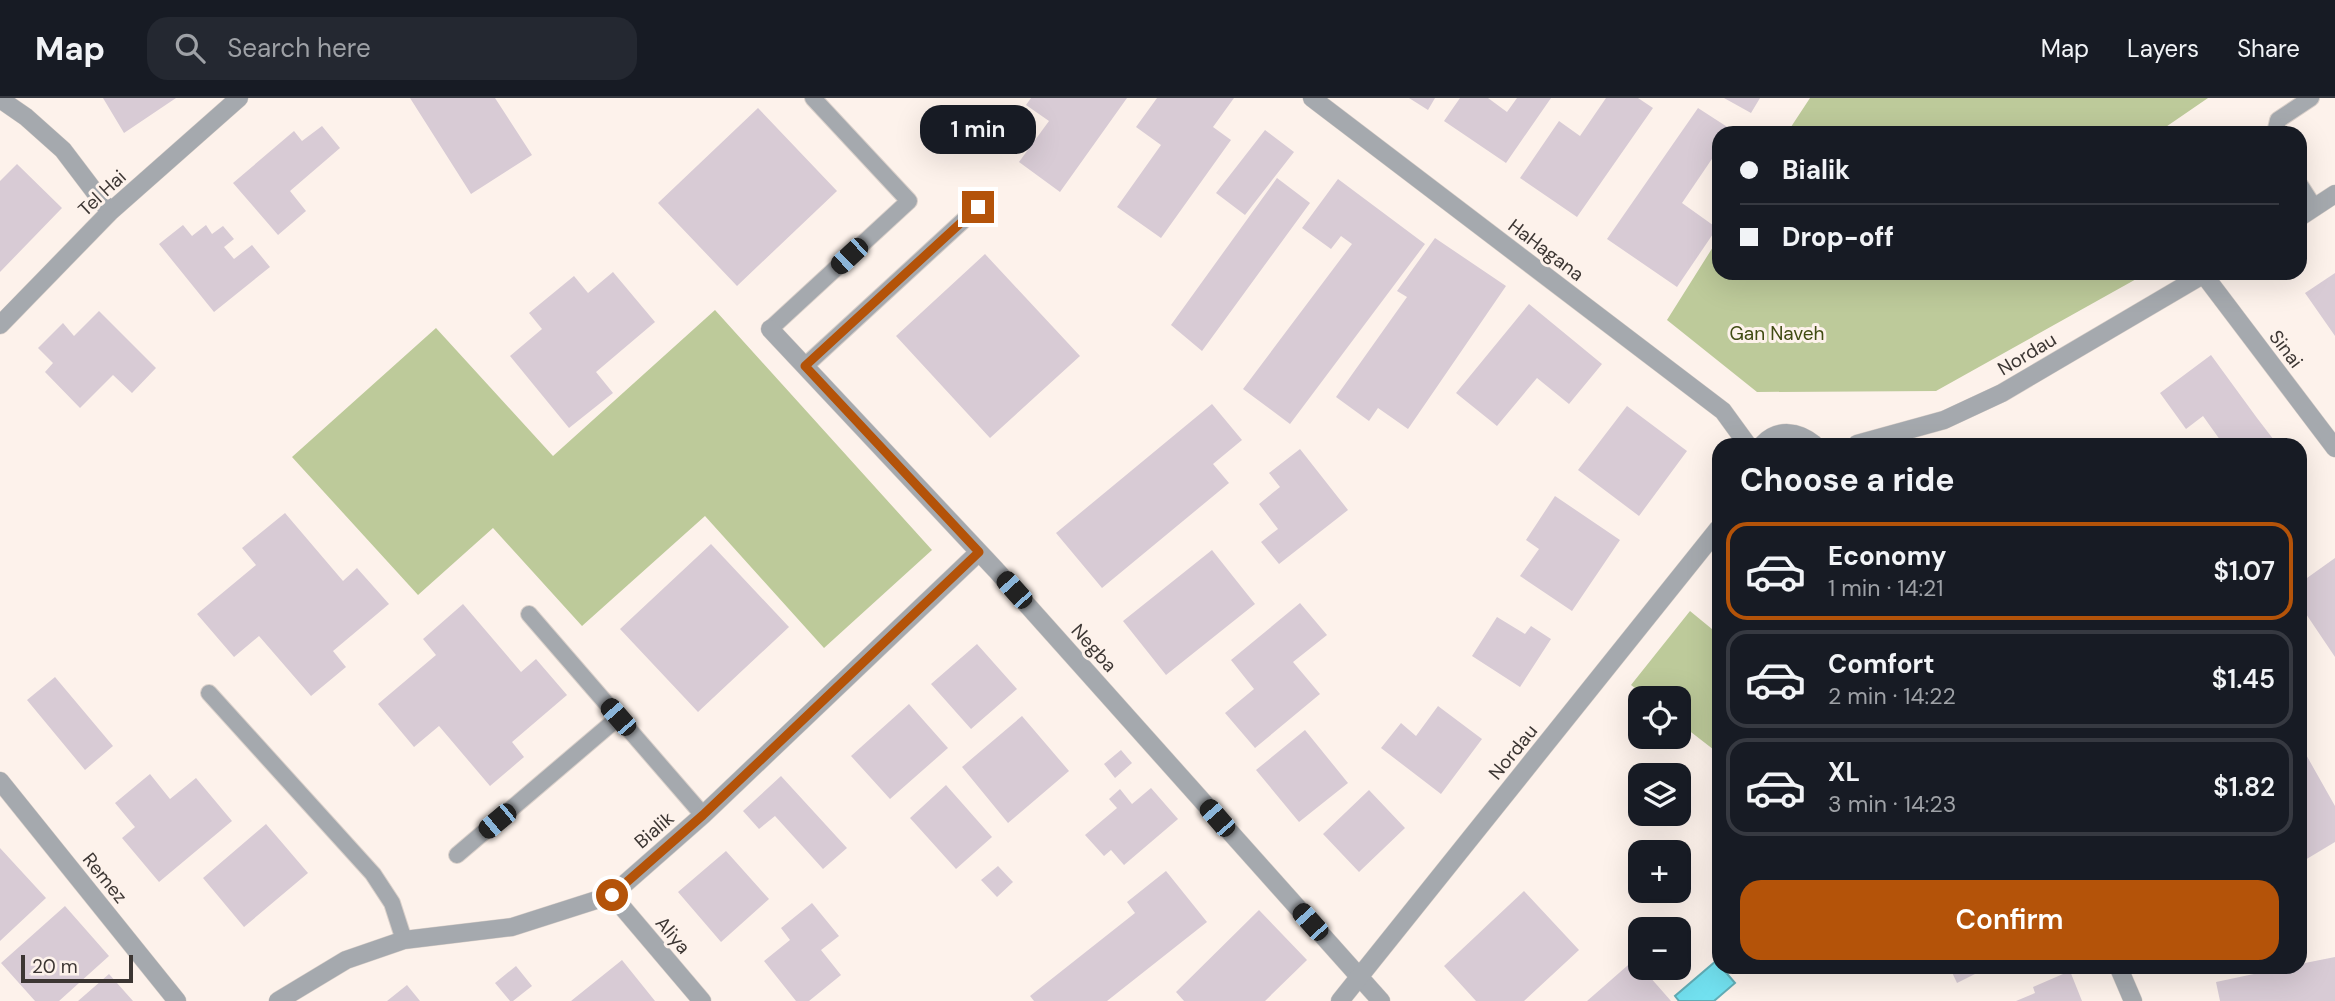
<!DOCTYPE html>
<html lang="en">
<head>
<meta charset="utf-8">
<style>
  body { margin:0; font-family:"DM Sans",sans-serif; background:#242831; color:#f1f3f6; height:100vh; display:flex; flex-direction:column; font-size:26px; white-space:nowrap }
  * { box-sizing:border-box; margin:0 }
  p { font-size:23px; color:#9ea1a6 }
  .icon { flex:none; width:38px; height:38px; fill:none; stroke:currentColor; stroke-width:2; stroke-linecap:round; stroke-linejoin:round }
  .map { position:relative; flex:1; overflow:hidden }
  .sheet { position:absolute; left:1712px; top:340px; width:595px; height:536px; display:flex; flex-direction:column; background:#171b24; border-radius:21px; box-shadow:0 7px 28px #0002 }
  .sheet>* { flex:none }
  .banner { position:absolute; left:1712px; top:28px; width:595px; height:154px; border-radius:21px; box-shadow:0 7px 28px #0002; display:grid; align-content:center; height:154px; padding:0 28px; background:#171b24 }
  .buttons { position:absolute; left:1628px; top:588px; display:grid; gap:14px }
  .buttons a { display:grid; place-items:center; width:63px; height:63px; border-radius:14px; background:#171b24; box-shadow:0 7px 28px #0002; font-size:35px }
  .scale { position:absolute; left:21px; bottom:18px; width:112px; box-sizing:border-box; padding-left:7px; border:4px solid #3c3633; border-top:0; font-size:19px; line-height:24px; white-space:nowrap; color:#3c3633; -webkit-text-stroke:5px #fdf2eb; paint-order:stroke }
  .end { position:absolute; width:32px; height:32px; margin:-16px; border:9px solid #b45309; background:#fff; box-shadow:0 0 0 4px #fff }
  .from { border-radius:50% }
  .bubble { position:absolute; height:49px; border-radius:21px; background:#171b24; box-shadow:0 7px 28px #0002; font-size:23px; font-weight:600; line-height:49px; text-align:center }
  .car { position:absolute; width:21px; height:42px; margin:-21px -10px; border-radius:9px; box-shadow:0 0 5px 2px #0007; background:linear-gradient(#222 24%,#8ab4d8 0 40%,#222 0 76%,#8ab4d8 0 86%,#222 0) }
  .banner b { display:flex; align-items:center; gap:24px; height:66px; font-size:26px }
  .banner b+b { border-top:2px solid #363941 }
  .banner i { width:18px; height:18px; background:#f1f3f6 }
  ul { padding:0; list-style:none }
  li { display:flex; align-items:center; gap:21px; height:98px; margin:0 14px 10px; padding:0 14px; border:4px solid #363941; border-radius:21px }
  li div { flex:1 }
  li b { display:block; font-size:26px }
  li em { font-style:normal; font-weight:600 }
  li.current { border-color:#b45309 }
  li>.icon { width:63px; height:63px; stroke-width:1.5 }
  h2 { padding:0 28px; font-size:32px; line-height:84px }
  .button { display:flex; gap:14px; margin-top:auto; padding:14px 28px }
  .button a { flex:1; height:80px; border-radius:21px; background:#b45309; color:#fff; font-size:28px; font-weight:600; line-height:80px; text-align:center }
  header { display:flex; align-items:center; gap:42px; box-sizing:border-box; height:98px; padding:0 35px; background:#171b24; border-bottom:2px solid #363941 }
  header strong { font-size:33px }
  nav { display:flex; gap:38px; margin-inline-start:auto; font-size:24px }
  .search { width:490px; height:63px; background:#242831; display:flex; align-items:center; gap:18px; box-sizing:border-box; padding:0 24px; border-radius:21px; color:#9ea1a6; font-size:26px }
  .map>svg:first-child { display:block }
  .green { fill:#bdca9a }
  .water { fill:#72e1f0; stroke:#62aeb7; stroke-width:2 }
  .building { fill:#d8cbd5 }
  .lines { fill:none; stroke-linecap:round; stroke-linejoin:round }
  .service-casing { stroke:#dad0ca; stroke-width:18 }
  .minor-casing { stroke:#dad0ca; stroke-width:19 }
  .tertiary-casing { stroke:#dad0ca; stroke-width:19 }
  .service { stroke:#a5a9ae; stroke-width:16 }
  .minor { stroke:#a5a9ae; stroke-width:18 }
  .tertiary { stroke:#a5a9ae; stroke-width:18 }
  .route { stroke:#b45309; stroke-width:9 }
  .labels { text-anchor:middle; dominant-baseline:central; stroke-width:6; stroke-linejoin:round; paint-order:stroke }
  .street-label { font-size:19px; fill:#3c3633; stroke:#fdf2eb }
  .park-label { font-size:19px; fill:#404b12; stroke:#fdf2eb }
</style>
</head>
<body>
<header>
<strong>Map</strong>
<div class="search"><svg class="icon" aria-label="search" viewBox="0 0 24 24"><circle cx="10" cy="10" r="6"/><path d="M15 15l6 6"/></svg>Search here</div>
<nav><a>Map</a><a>Layers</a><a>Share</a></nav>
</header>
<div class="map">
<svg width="2335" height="903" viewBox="0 0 2335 903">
  <rect width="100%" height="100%" fill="#fdf2eb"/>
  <!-- green -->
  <path class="green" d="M1810 0H2208L2157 35H1787Z
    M1718 141V175H2147L1936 293 1757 294 1667 222Z
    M715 212 932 452 824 550 705 418 582 528 493 430 418 497 292 359 436 230 553 358Z
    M1690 513 1718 536V655L1678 624V600H1648L1631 587Z"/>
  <!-- water -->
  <path class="water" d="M1716 863 1735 885 1714 903H1679L1675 898Z"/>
  <!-- building -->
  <path class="building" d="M103 0H176L124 35Z
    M410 0H495L532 57 471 96Z
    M1031 0H1127L1060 94 1019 64 1049 23 1026 7Z
    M1157 0H1234L1213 29 1231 42 1161 140 1117 109 1161 47 1136 29Z
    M1409 0H1435L1428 12Z
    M1460 0H1488L1507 14 1517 0H1551L1506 65 1444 23Z
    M1606 0H1638L1653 10 1577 119 1520 80 1559 23 1580 38Z
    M1724 0H1760L1751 15Z
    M758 10 837 93 737 188 658 105Z
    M1698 10 1732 32 1730 35H1718V52L1682 105 1717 130 1677 189 1607 141Z
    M322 28 340 50 290 93 306 113 278 137 233 85 294 33 302 43Z
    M1265 32 1294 54 1245 117 1216 95Z
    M17 66 62 110 0 174V83Z
    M1277 80 1310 105 1202 253 1171 227Z
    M1338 81 1425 146 1290 326 1243 291 1352 146 1341 138 1331 151 1302 130Z
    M183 127 192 138 206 127 212 136 223 128 234 141 224 149 234 161 252 147 270 169 214 214 159 146Z
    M1435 140 1506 188 1408 331 1378 310 1369 323 1336 299 1407 199 1397 193Z
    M985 156 1080 258 990 340 896 238Z
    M613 174 655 224 596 274 613 295 569 330 510 258 542 231 529 215 574 178 588 195Z
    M2335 175V238L2305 195Z
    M1529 206 1602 266 1569 306 1537 280 1497 328 1456 295Z
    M99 213 156 270 132 295 113 277 80 310 45 274 53 265 38 250 63 225 74 238Z
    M2211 257 2257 320 2277 346H2223L2203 318 2186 331 2160 295Z
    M1212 306 1242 342 1213 366 1229 385 1102 490 1056 435Z
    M1627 308 1687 353 1639 418 1578 372Z
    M1300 351 1348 412 1279 466 1261 444 1278 431 1259 406 1280 389 1269 375Z
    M1555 398 1620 442 1572 513 1520 478 1539 451 1526 442Z
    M285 415 343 483 357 470 389 506 333 553 346 569 311 598 259 538 234 559 197 516 256 467 242 450Z
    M711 446 789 529 698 614 620 531Z
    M1212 452 1255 506 1166 577 1123 523Z
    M2335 460V559L2300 507V485Z
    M1300 505 1327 537 1293 564 1320 596 1255 650 1225 615 1254 591 1231 562Z
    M463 506 521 574 536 561 567 597 512 644 524 659 490 688 439 628 414 649 378 606 436 557 423 541Z
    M1497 519 1525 536 1531 528 1551 541 1520 589 1472 558Z
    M977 546 1017 591 971 631 931 586Z
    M55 579 113 648 85 672 27 602Z
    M909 606 948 650 890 701 851 658Z
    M1438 608 1482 641 1441 696 1381 650 1401 625 1416 638Z
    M1022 618 1069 673 1008 725 962 669Z
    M1305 632 1348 685 1299 724 1256 672Z
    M2300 646 2335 708V744L2305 762 2300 751V722L2307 717 2300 704Z
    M1121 652 1132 665 1115 680 1104 666Z
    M150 676 170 701 196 680 232 723 159 784 122 740 135 729 115 705Z
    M781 678 847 750 823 771 775 718 759 731 743 713Z
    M946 687 992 739 956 771 910 720Z
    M1151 690 1178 721 1124 767 1111 752 1104 758 1085 737 1117 710 1109 701 1120 691 1132 706Z
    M1369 692 1405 730 1359 774 1323 736Z
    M266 726 308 775 244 829 203 780Z
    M0 750 46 800 0 843Z
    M726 753 769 801 721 844 678 794Z
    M998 768 1013 784 997 799 981 782Z
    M1166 773 1207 824 1107 903H1034L1030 898 1135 815 1127 804Z
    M1524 793 1579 852 1524 903H1476L1444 868Z
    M812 805 839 838 821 852 841 877 809 903H796L764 863 790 842 781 830Z
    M65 808 109 858 59 903H35L1 865Z
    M1259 812 1307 862 1265 903H1184L1176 894Z
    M2335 859V903H2220L2216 884 2291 868H2300V866Z
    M1635 861 1640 870H1642L1671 903H1587Z
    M622 862 655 903H571Z
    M516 868 532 888 513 903H510L495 885Z
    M1949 868H1991L1957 885Z
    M2070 873 2082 903H2016L2035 895 2033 889Z
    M109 876 133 903H78Z
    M407 887 420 903H387Z"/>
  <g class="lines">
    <!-- service casing -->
    <g class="service-casing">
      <path id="service" d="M2275 35 2278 22 2311 0
        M2300 87 2314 109
        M770 231 909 103 813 0
        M805 268 978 109
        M529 516 703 717
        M209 595 373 776 392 805 404 842
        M457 757 619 619"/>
    </g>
    <!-- minor casing -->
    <g class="minor-casing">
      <path id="minor" d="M1312 0 1723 313 1747 346
        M0 1 26 19 63 52 110 114
        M2204 177 2335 350
        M0 227 110 114 239 0
        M770 231 996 472 1381 903
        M0 683 177 903
        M612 797 702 903
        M2118 868 2133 903
        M278 903 346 862 404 842 512 829 612 797 703 717 979 454"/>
    </g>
    <!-- tertiary casing -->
    <g class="tertiary-casing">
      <path id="tertiary" d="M2300 119 2335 96
        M1763 346C1778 330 1798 333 1814 346
        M1857 346 1944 322 2002 295 2206 175
        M1340 903 1718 431"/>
    </g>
    <!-- service -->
    <use href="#service" class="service"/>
    <!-- minor -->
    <use href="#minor" class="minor"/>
    <!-- tertiary -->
    <use href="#tertiary" class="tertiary"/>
  </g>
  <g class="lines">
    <!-- route -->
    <path class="route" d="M612 797 703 717 979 454 805 268 978 109"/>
  </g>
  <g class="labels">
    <!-- street labels -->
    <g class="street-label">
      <text transform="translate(102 95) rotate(-43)">Tel Hai</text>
      <text transform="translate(1546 152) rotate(37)">HaHagana</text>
      <text transform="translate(2286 251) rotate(53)">Sinai</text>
      <text transform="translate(2027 256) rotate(-31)">Nordau</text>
      <text transform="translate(1094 550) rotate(48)">Negba</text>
      <text transform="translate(1513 654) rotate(-51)">Nordau</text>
      <text transform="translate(654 732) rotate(-41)">Bialik</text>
      <text transform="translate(105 780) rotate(51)">Remez</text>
      <text transform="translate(673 837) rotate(50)">Aliya</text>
    </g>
    <!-- park labels -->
    <g class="park-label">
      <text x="1777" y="235">Gan Naveh</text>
    </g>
  </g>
</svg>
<div class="buttons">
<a><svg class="icon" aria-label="locate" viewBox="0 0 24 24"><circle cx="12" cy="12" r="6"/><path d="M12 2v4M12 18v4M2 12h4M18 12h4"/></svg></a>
<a><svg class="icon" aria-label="layers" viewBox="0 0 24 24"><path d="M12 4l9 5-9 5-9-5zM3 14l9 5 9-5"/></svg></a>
<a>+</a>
<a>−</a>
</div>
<div class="scale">20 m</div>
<i class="end from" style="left:612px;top:797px"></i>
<i class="end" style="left:978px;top:109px"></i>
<div class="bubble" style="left:920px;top:7px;width:116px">1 min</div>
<i class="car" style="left:849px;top:158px;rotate:227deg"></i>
<i class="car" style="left:1014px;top:492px;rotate:318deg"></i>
<i class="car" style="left:618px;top:619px;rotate:319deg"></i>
<i class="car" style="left:1217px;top:720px;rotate:319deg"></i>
<i class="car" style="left:497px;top:723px;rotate:230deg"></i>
<i class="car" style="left:1310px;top:824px;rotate:318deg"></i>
<div class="banner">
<b><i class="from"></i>Bialik</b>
<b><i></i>Drop-off</b>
</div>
<section class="sheet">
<h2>Choose a ride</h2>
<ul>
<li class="current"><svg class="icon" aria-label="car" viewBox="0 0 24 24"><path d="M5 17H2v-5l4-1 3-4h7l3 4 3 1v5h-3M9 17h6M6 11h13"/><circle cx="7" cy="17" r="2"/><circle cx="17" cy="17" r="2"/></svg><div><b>Economy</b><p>1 min · 14:21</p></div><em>$1.07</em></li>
<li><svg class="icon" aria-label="car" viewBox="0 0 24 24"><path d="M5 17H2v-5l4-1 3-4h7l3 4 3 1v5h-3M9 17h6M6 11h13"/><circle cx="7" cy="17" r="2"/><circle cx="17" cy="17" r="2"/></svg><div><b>Comfort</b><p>2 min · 14:22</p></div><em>$1.45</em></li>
<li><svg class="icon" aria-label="car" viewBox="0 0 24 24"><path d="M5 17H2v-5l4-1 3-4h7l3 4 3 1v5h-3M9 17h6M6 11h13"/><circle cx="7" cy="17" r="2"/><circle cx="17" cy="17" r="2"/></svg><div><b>XL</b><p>3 min · 14:23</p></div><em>$1.82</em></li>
</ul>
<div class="button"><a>Confirm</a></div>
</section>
</div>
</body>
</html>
